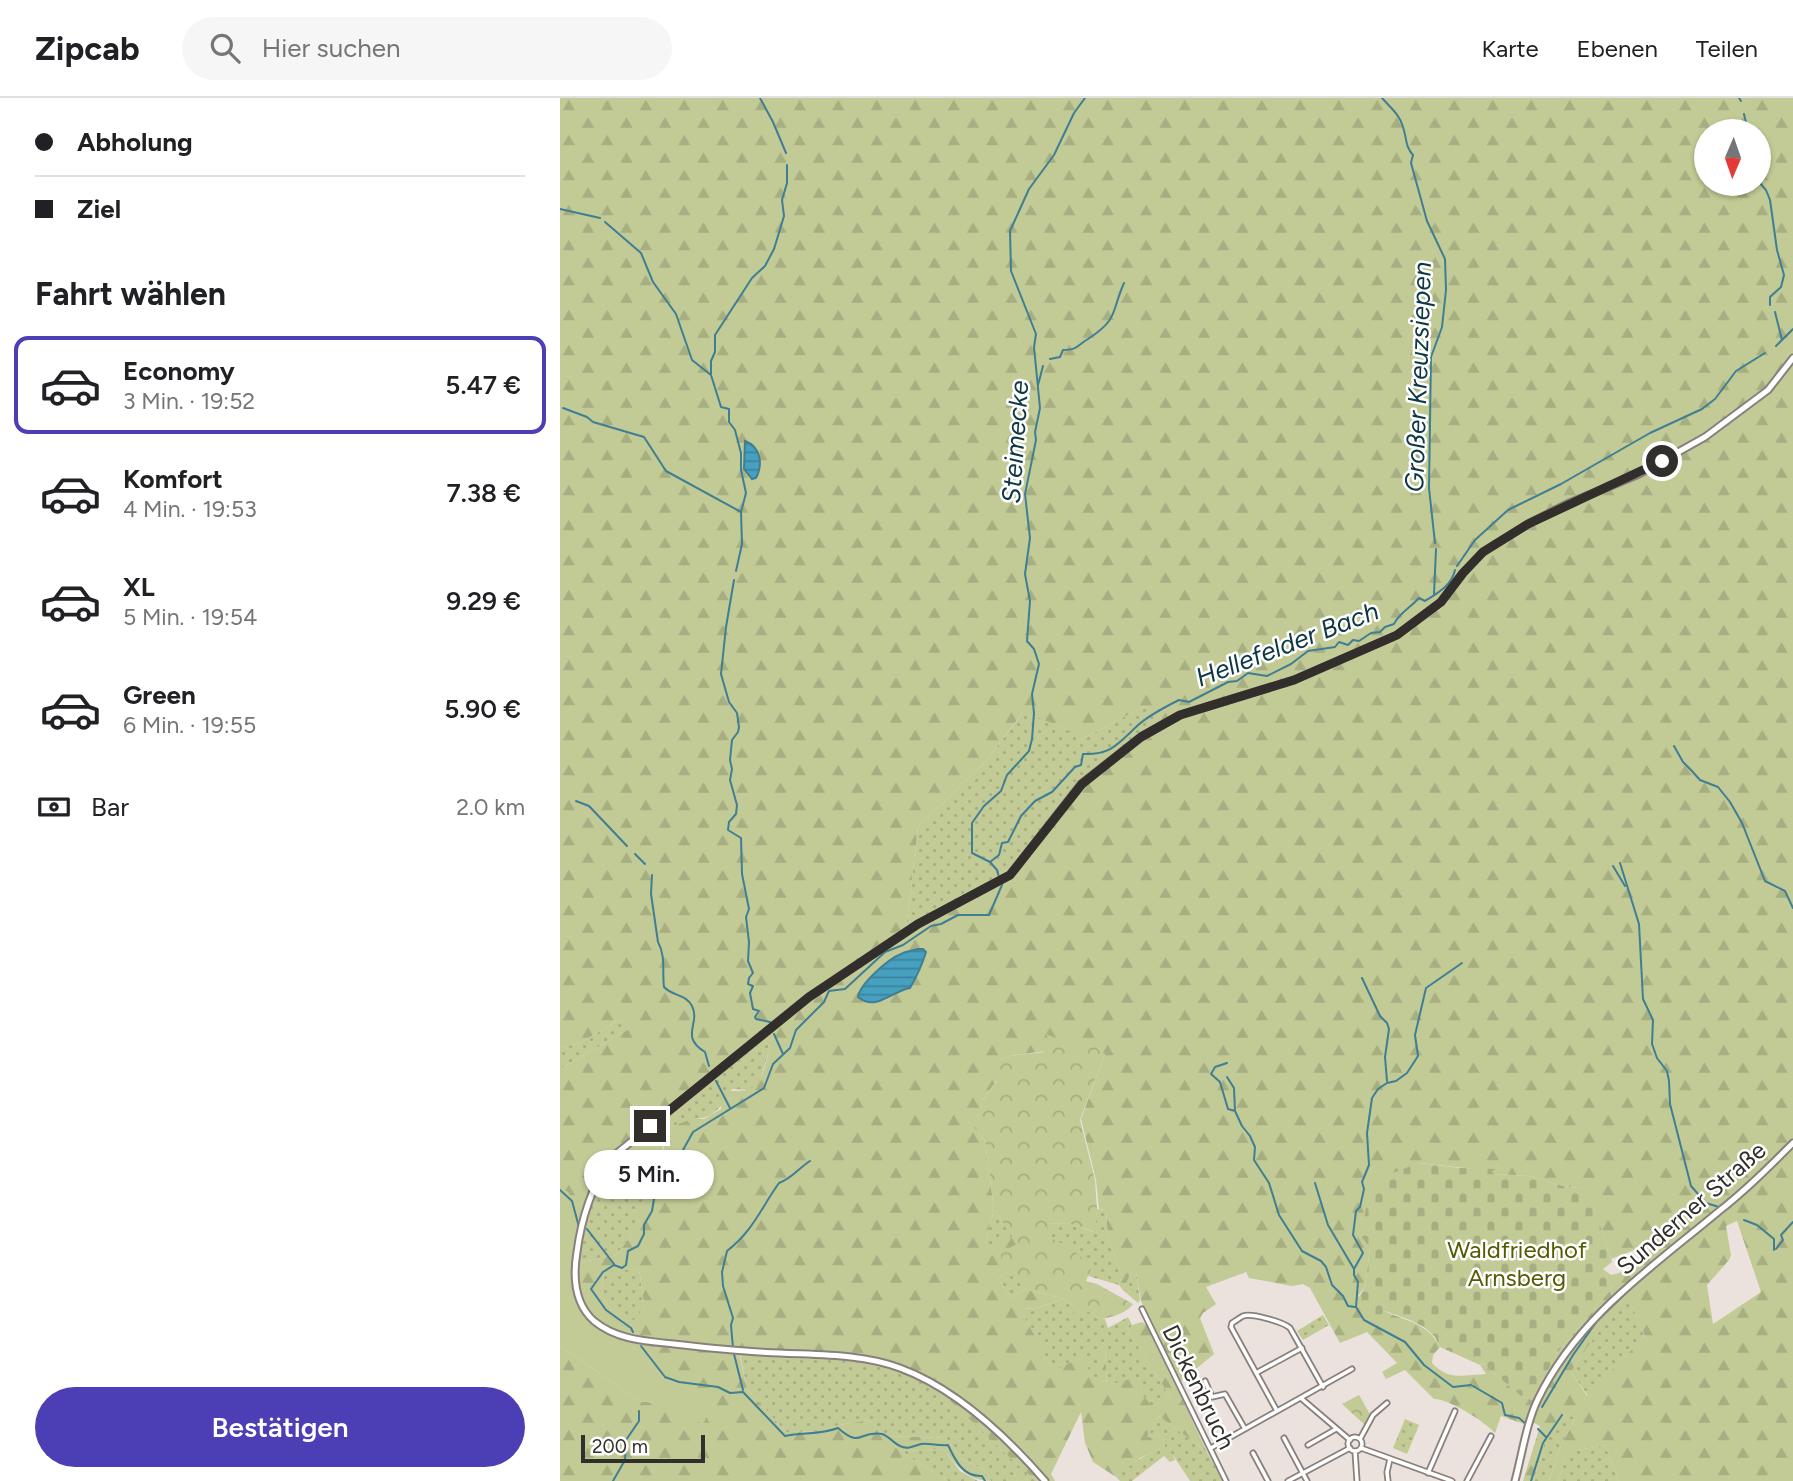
<!DOCTYPE html>
<html lang="de">
<head>
<meta charset="utf-8">
<style>
  body { margin:0; font-family:Figtree,sans-serif; background:#f6f6f6; color:#202124; height:100vh; display:flex; flex-direction:column; font-size:26px; white-space:nowrap }
  * { box-sizing:border-box; margin:0 }
  p { font-size:23px; color:#757577 }
  .icon { flex:none; width:38px; height:38px; fill:none; stroke:currentColor; stroke-width:2; stroke-linecap:round; stroke-linejoin:round }
  .map { position:relative; flex:1; overflow:hidden }
  .sheet { display:flex; flex-direction:column; background:#fff; width:560px }
  .sheet>* { flex:none }
  .guide { display:grid; align-content:center; height:154px; padding:0 35px; background:#fff }
  .needle { width:46px; rotate:182deg }
  .tools { position:absolute; left:1134px; top:21px; display:grid; gap:14px }
  .tools a { display:grid; place-items:center; width:77px; height:77px; border-radius:50%; background:#fff; box-shadow:0 2px 5px #0004; font-size:35px }
  .scale { position:absolute; left:21px; bottom:18px; width:124px; box-sizing:border-box; padding-left:7px; border:4px solid #312e2c; border-top:0; font-size:19px; line-height:24px; white-space:nowrap; color:#312e2c; -webkit-text-stroke:5px #fff; paint-order:stroke }
  .end { position:absolute; width:32px; height:32px; margin:-16px; border:9px solid #312e2c; background:#fff; box-shadow:0 0 0 4px #fff }
  .from { border-radius:50% }
  .bubble { position:absolute; height:49px; border-radius:24px; background:#fff; box-shadow:0 2px 5px #0004; font-size:23px; font-weight:600; line-height:49px; text-align:center }
  .guide b { display:flex; align-items:center; gap:24px; height:66px; font-size:26px }
  .guide b+b { border-top:2px solid #e0e0e0 }
  .guide i { width:18px; height:18px; background:#202124 }
  ul { padding:0; list-style:none }
  li { display:flex; align-items:center; gap:21px; height:98px; margin:0 14px 10px; padding:0 21px; border:4px solid transparent; border-radius:14px }
  li div { flex:1 }
  li b { display:block; font-size:26px }
  li em { font-style:normal; font-weight:600 }
  li.on { border-color:#4c3eb5 }
  li>.icon { width:63px; height:63px; stroke-width:1.5 }
  h2 { padding:0 35px; font-size:32px; line-height:84px }
  .pay { display:flex; align-items:center; gap:18px; height:77px; padding:0 35px; font-size:26px }
  .pay p { margin-inline-start:auto }
  .cta { display:flex; gap:14px; margin-top:auto; padding:14px 35px }
  .cta a { flex:1; height:80px; border-radius:42px; background:#4c3eb5; color:#fff; font-size:28px; font-weight:600; line-height:80px; text-align:center }
  header { display:flex; align-items:center; gap:42px; box-sizing:border-box; height:98px; padding:0 35px; background:#fff; border-bottom:2px solid #e0e0e0 }
  header strong { font-size:33px }
  nav { display:flex; gap:38px; margin-inline-start:auto; font-size:24px }
  .search { width:490px; height:63px; background:#f6f6f6; display:flex; align-items:center; gap:18px; box-sizing:border-box; padding:0 24px; border-radius:38px; color:#757577; font-size:26px }
  main { display:flex; flex:1; min-height:0 }
  .map>svg:first-child { display:block }
  .grass { fill:url(#grass-dots) }
  .forest { fill:url(#forest-firs); fill-rule:evenodd }
  .cemetery { fill:url(#cemetery-stones) }
  .park { fill:url(#park-crowns) }
  .pitch { fill:#c2ca95 }
  .water { fill:url(#water-rules); stroke:#407e94; stroke-width:2 }
  .lines { fill:none; stroke-linecap:round; stroke-linejoin:round }
  .stream { stroke:#407e94; stroke-width:2 }
  .minor-casing { stroke:#89807d; stroke-width:7 }
  .secondary-casing { stroke:#89807d; stroke-width:9 }
  .minor { stroke:#fff; stroke-width:3.5 }
  .secondary { stroke:#fff; stroke-width:5 }
  .route { stroke:#312e2c; stroke-width:9 }
  .labels { text-anchor:middle; dominant-baseline:central; stroke-width:5; stroke-linejoin:round; paint-order:stroke }
  .street-label { font-size:24px; fill:#312e2c; stroke:#fff }
  .park-label { font-size:24px; fill:#545b02; stroke:#fff }
  .water-label { font-size:26px; font-style:italic; fill:#0d3744; stroke:#fff }
</style>
</head>
<body>
<header>
<strong>Zipcab</strong>
<div class="search"><svg class="icon" aria-label="search" viewBox="0 0 24 24"><circle cx="10" cy="10" r="6"/><path d="M15 15l6 6"/></svg>Hier suchen</div>
<nav><a>Karte</a><a>Ebenen</a><a>Teilen</a></nav>
</header>
<main>
<section class="sheet">
<div class="guide">
<b><i class="from"></i>Abholung</b>
<b><i></i>Ziel</b>
</div>
<h2>Fahrt wählen</h2>
<ul>
<li class="on"><svg class="icon" aria-label="car" viewBox="0 0 24 24"><path d="M5 17H2v-5l4-1 3-4h7l3 4 3 1v5h-3M9 17h6M6 11h13"/><circle cx="7" cy="17" r="2"/><circle cx="17" cy="17" r="2"/></svg><div><b>Economy</b><p>3 Min. · 19:52</p></div><em>5.47 €</em></li>
<li><svg class="icon" aria-label="car" viewBox="0 0 24 24"><path d="M5 17H2v-5l4-1 3-4h7l3 4 3 1v5h-3M9 17h6M6 11h13"/><circle cx="7" cy="17" r="2"/><circle cx="17" cy="17" r="2"/></svg><div><b>Komfort</b><p>4 Min. · 19:53</p></div><em>7.38 €</em></li>
<li><svg class="icon" aria-label="car" viewBox="0 0 24 24"><path d="M5 17H2v-5l4-1 3-4h7l3 4 3 1v5h-3M9 17h6M6 11h13"/><circle cx="7" cy="17" r="2"/><circle cx="17" cy="17" r="2"/></svg><div><b>XL</b><p>5 Min. · 19:54</p></div><em>9.29 €</em></li>
<li><svg class="icon" aria-label="car" viewBox="0 0 24 24"><path d="M5 17H2v-5l4-1 3-4h7l3 4 3 1v5h-3M9 17h6M6 11h13"/><circle cx="7" cy="17" r="2"/><circle cx="17" cy="17" r="2"/></svg><div><b>Green</b><p>6 Min. · 19:55</p></div><em>5.90 €</em></li>
</ul>
<div class="pay"><svg class="icon" aria-label="cash" viewBox="0 0 24 24"><path d="M3 7h18v10H3z"/><circle cx="12" cy="12" r="2"/></svg>Bar<p>2.0 km</p></div>
<div class="cta"><a>Bestätigen</a></div>
</section>
<div class="map">
<svg width="1233" height="1383" viewBox="0 0 1233 1383">
  <defs>
    <pattern id="grass-dots" width="8" height="8" patternUnits="userSpaceOnUse" patternTransform="scale(1.75)"><rect width="8" height="8" fill="#c2ca95"/><path d="M2 2h.1M6 6h.1" fill="none" stroke="#a7ae81" stroke-width="1.8" stroke-linecap="round"/></pattern>
    <pattern id="forest-firs" width="22" height="20" patternUnits="userSpaceOnUse" patternTransform="scale(1.75)"><rect width="22" height="20" fill="#c2ca95"/><path d="M5 1l3.5 6h-7zM16 11l3.5 6h-7z" fill="#a7ae81"/></pattern>
    <pattern id="cemetery-stones" width="16" height="16" patternUnits="userSpaceOnUse" patternTransform="scale(1.75)"><rect width="16" height="16" fill="#c2ca95"/><path d="M2 7V4a2 2 0 0 1 4 0v3zM10 15v-3a2 2 0 0 1 4 0v3z" fill="#a7ae81"/></pattern>
    <pattern id="park-crowns" width="20" height="18" patternUnits="userSpaceOnUse" patternTransform="scale(1.75)"><rect width="20" height="18" fill="#c2ca95"/><path d="M2 6a3 3 0 1 1 6 0M12 15a3 3 0 1 1 6 0" fill="none" stroke="#a7ae81"/></pattern>
    <pattern id="water-rules" width="6" height="5" patternUnits="userSpaceOnUse" patternTransform="scale(1.75)"><rect width="6" height="5" fill="#46a0c0"/><path d="M0 2.5h6" fill="none" stroke="#3b839c"/></pattern>
  </defs>
  <rect width="100%" height="100%" fill="#ebe2de"/>
  <!-- grass -->
  <path class="grass" d="M585 608H607L584 640 511 702 455 775 433 789 346 832 358 729 426 663 464 613 505 630 520 642Z
    M59 922 68 927 69 931 0 971V950L20 945Z
    M202 939 210 949 199 986 189 992 172 991C162 1008 154 1021 133 1021L103 1049 88 1097 71 1138 56 1157 17 1165 18 1149 35 1089 53 1062Z
    M434 1111 453 1139H442L432 1152 425 1146Z
    M537 1111 546 1112 548 1141 562 1176 559 1187 528 1178 532 1169 487 1138V1126L507 1125 534 1134Z
    M79 1170 84 1206 77 1222 64 1223 41 1200 44 1174Z
    M449 1171 466 1191 451 1199 438 1181Z
    M576 1173 580 1202 578 1205 563 1192 571 1175Z
    M504 1201 513 1208 530 1214 540 1221H545L548 1230 568 1219 572 1227 568 1233 611 1300 592 1310 547 1288 545 1251 539 1285 528 1271 526 1257 494 1274 460 1211 477 1210Z
    M1070 1203 1085 1238 1028 1298 1011 1274C1028 1248 1044 1221 1070 1203Z
    M763 1217 769 1227 743 1242 737 1233Z
    M179 1252C236 1257 337 1257 382 1295 416 1323 443 1357 478 1383H468L462 1372 454 1373 457 1383H431L424 1372 402 1361 386 1340 330 1338 342 1353 383 1351 400 1373 418 1383H388L340 1353 309 1322 279 1327 265 1333 226 1334 187 1291Z
    M1007 1316 1015 1320 1000 1350 989 1383H973L984 1353 983 1344 998 1323Z
    M599 1318 647 1354 663 1383H630L613 1357 615 1362 610 1364 604 1358 572 1383H560L556 1379C570 1365 587 1356 605 1349L603 1340 587 1339Z
    M845 1321 859 1327 847 1356 833 1350Z
    M1045 1347 1059 1383H998L1005 1361 1012 1348 1018 1352Z"/>
  <!-- forest -->
  <path class="forest" d="M0 0H1233V1383H1059L1045 1347 1018 1352 1012 1349 1005 1361 998 1383H989L1000 1350 1015 1320 1007 1316 998 1323 984 1344V1353L973 1383H963L980 1328 974 1325 964 1326 941 1318 935 1335C926 1324 887 1300 874 1301L845 1272 826 1281 822 1274 837 1265 807 1234 780 1245 750 1190 743 1186 732 1188 689 1180 686 1174 646 1189 656 1206 643 1215 640 1220 654 1256 619 1285 581 1203 576 1174 571 1175 563 1192 559 1187 562 1176 548 1141 546 1112 539 1111 536 1082 521 1021 545 956 516 949 449 958 426 971 437 982 422 1003 421 1014 408 1023 425 1042 434 1111 425 1146 432 1151 442 1139H453L458 1147 441 1164 449 1171 438 1181 451 1199 466 1191 504 1201 477 1210 460 1211 494 1273 527 1256 528 1271 539 1284 537 1254 545 1250 547 1287 571 1281 592 1309 611 1300 568 1233 572 1227 582 1224 588 1228 647 1354 599 1318 587 1339H603L605 1349 580 1360 556 1379 533 1364 525 1345 521 1314 491 1376 495 1383H478L463 1372 468 1383H457L454 1373 462 1371 380 1293 339 1272 296 1262 66 1239C28 1217 19 1211 17 1165L56 1157 71 1138 112 1028 133 1021H144L161 1011V998C173 990 175 994 187 992 203 989 206 962 210 949L202 939 258 893 363 825 455 775 511 702 535 677 584 640 606 609 585 608 520 642 505 630 463 614 426 663 358 729 346 832 273 879 222 917 50 1059 35 1077 20 1128 8 1094 0 1092V971L69 931 68 927 59 922 20 945 0 950ZM1146 33H1199V86H1146ZM366 854 353 885 326 902 311 905 306 885 333 861ZM859 1065 932 1073 934 1076 969 1078 1003 1088 1019 1090 1030 1098 1051 1161 1092 1145 1093 1148C1081 1160 1067 1175 1051 1177L1043 1171 1052 1190 997 1255 972 1302 961 1298 922 1265 920 1267 926 1276C904 1277 888 1283 872 1265L873 1257 880 1249C868 1225 846 1223 824 1213 815 1208 806 1203 798 1198L805 1189 810 1149ZM1177 1123 1201 1194 1153 1226 1147 1187 1169 1162 1171 1157 1166 1128ZM79 1170 84 1206 77 1221 64 1223 41 1200 44 1175ZM1070 1204 1085 1238 1027 1298 1011 1274C1028 1248 1044 1222 1070 1204Z
    M65 1241 179 1255 187 1291 226 1334 265 1333 279 1327 309 1322 340 1353 388 1383H0V1248L79 1303 94 1305 155 1300 104 1281Z
    M329 1338 386 1340 402 1361 424 1372 431 1383C408 1383 397 1368 383 1351L342 1353Z"/>
  <!-- cemetery -->
  <path class="cemetery" d="M859 1065 900 1070 937 1071 932 1073 934 1076 969 1078 1003 1088 1019 1090 1030 1097 1052 1164 1043 1171 1052 1190 997 1255 972 1302 961 1298 922 1265 920 1267 880 1249 875 1239 864 1229 850 1222 825 1213 818 1224 802 1219 798 1201 805 1189 810 1150 801 1138 808 1099 817 1081Z"/>
  <!-- park -->
  <path class="park" d="M486 936 516 949 522 940 545 956 520 1022 535 1082 537 1111 535 1134 507 1125 488 1126 487 1138 511 1150 532 1169 526 1183 537 1186 573 1206C567 1215 550 1220 540 1221L530 1214 514 1216 513 1208 504 1201 466 1191 441 1164V1154L457 1146 434 1111 425 1042 408 1023 412 1013H421L422 1003 437 983 425 971 449 958 484 954Z
    M799 1297 811 1318 805 1327 782 1306Z"/>
  <!-- pitch -->
  <path class="pitch" d="M0 1092 8 1094 20 1128 15 1150 13 1187 15 1195 34 1226 56 1239 65 1241 104 1281 156 1300 143 1326 94 1305 79 1303 0 1248Z"/>
  <!-- water -->
  <path class="water" d="M185 343C201 349 203 366 196 380L192 381 184 371Z
    M358 851H363L366 854C362 867 357 878 350 890 332 893 316 914 298 899 300 886 328 861 341 856 346 853 353 853 358 851Z"/>
  <g class="lines">
    <!-- stream -->
    <path class="stream" d="M200 0 213 24 226 55
      M822 0C830 9 840 17 843 29 847 41 845 48 853 57L851 65 867 123 885 161 886 192 882 229 871 259 869 390 875 445
      M1179 0 1181 3
      M1184 16 1188 33
      M1199 58 1201 66
      M1199 84 1206 92 1210 102 1217 152 1224 177 1221 189 1210 199V207
      M0 111 40 120
      M45 124 81 155 93 184 116 216 132 262 151 277
      M1215 214 1222 242
      M1216 248 1233 231
      M490 261 500 259 503 252C518 252 516 248 528 241 559 221 551 214 564 185
      M478 287 483 268
      M3 310 27 319 33 324 84 339 106 373 181 414
      M897 468 915 442 948 412 1001 386 1090 335 1142 311 1155 301 1176 273 1205 255
      M176 473 182 446 181 414 186 395 181 372V355L175 332 169 324V311L161 309 151 277V263L155 254V237L192 180 205 168 214 151 224 118 222 102 227 85V67
      M174 482 166 529 161 576 169 604 177 615 179 629 178 634 172 642 170 662 172 671 170 682 177 707 176 716 169 724 168 732 181 740 182 776 189 811 186 819 189 844 188 863 193 875 189 880 188 886 193 888 190 895 193 911 199 913 195 919 196 921 210 924
      M874 496 876 451
      M1114 648 1123 664 1131 672 1140 682 1158 689 1170 704 1182 725 1205 783 1225 793 1233 810
      M16 703 29 708 67 748
      M75 756 85 766
      M430 764 412 755V725L424 708 441 693 447 677 469 653 472 641 474 615 472 596 479 566 474 551 467 543 470 503 465 476 470 440 465 396 476 342 475 334 480 310 474 249 476 236 451 173 450 133 469 91 494 57 514 15 525 0
      M1060 765 1079 826 1083 901 1093 922 1092 946 1097 960 1107 973 1109 983 1110 1006 1131 1088 1146 1105 1159 1109
      M1053 768 1065 788
      M92 777 91 796 98 844C106 858 102 874 104 889 112 898 126 896 132 908 141 926 119 938 145 954L149 968
      M439 779 437 772 430 764 439 757 442 745 448 744 461 718 475 703 492 694 515 669 521 667 523 656C550 657 557 647 576 629 587 618 605 609 619 602L629 604 668 584 677 583 688 575 707 578 731 566 748 553 775 549 779 544 788 547 793 542 799 543 811 535 820 534 825 529 834 526C838 516 851 509 859 500L865 503C878 495 892 487 895 472
      M902 865 866 890 855 937 858 958 847 975 836 983 827 985 818 991 812 1000 807 1035 809 1067 802 1084 804 1091 800 1109 796 1113 793 1137 803 1155 794 1171V1177L798 1184 796 1209 804 1222 845 1244 864 1267 893 1289 911 1287
      M802 880 820 918 827 925 829 931 825 959 827 983
      M214 936 223 956
      M667 965 655 969 651 976 660 984 668 1011 675 1013
      M667 979 674 990 675 1013 682 1028 690 1038 695 1049 694 1062 709 1085 719 1117 742 1153 761 1163 766 1169 772 1187 783 1198 788 1208 795 1209
      M156 983 170 1010
      M755 1085 768 1127 794 1171
      M0 1092 12 1103 19 1129
      M1184 1122 1197 1127 1214 1141V1152
      M27 1131 54 1166
      M1216 1151 1223 1142 1221 1137 1233 1124
      M73 1234 71 1230 46 1212 31 1191 43 1174 54 1167 62 1170 66 1167 68 1153 78 1148 84 1136V1127L92 1113 96 1089 118 1061 133 1034 204 990 213 966 230 950 236 932 264 904 269 893 285 891 325 854 343 847 371 828 381 826 398 817H429L442 787
      M81 1248 105 1279 119 1284 158 1289 170 1295 183 1294 225 1338C243 1334 259 1337 278 1330 302 1351 298 1332 322 1336 329 1338 333 1345 340 1348 348 1352 353 1348 361 1346 369 1345 379 1348 388 1347 395 1362 403 1379 422 1378L425 1383
      M173 1250 171 1227 173 1220 163 1188 162 1174 167 1153C193 1133 201 1110 219 1085 231 1081 239 1070 250 1063
      M174 1256 183 1292
      M913 1288 942 1305 945 1317 959 1320 966 1326
      M982 1309 1013 1257 1037 1223 1071 1190
      M978 1331 986 1339
      M53 1383 65 1362 66 1342 79 1323V1313
      M971 1383 983 1345 1002 1317"/>
    <!-- minor casing -->
    <g class="minor-casing">
      <path id="minor" d="M582 1211 666 1383
        M696 1275 742 1250
        M645 1283 652 1299 665 1296 685 1331
        M742 1301 790 1342
        M717 1313 671 1229 672 1225C674 1224 681 1219 683 1218 692 1215 723 1224 730 1230L763 1289
        M788 1346a7 7 0 1 1 14 0a7 7 0 1 1-14 0Z
        M724 1340 747 1383
        M800 1341 813 1317 827 1305
        M748 1347 776 1331
        M651 1350 792 1271
        M801 1350 892 1383
        M795 1353 797 1383
        M693 1355 708 1383
        M868 1375 895 1313
        M728 1383 790 1350
        M828 1383 827 1374 830 1361
        M907 1383 931 1338"/>
    </g>
    <!-- secondary casing -->
    <g class="secondary-casing">
      <path id="secondary" d="M485 1383C446 1338 397 1291 340 1270 302 1256 260 1257 220 1255 184 1254 149 1250 114 1246 86 1243 57 1242 34 1223 14 1205 13 1178 17 1154 21 1123 32 1086 51 1060L249 899 358 826 450 777 521 686 581 639 620 617 734 582 837 537 881 504 903 475 923 454 968 426 1007 406 1079 376 1145 339 1208 292 1233 260
        M955 1383C962 1357 966 1326 978 1301 1017 1220 1091 1170 1158 1114 1185 1093 1209 1069 1233 1045"/>
    </g>
    <!-- minor -->
    <use href="#minor" class="minor"/>
    <!-- secondary -->
    <use href="#secondary" class="secondary"/>
  </g>
  <g class="lines">
    <!-- route -->
    <path class="route" d="M90 1028 249 899 358 826 450 777 522 686 581 639 620 617 734 582 837 537 881 504 903 475 923 454 968 426 1102 363"/>
  </g>
  <g class="labels">
    <!-- street labels -->
    <g class="street-label">
      <text transform="translate(1131 1110) rotate(-41)">Sunderner Straße</text>
      <text transform="translate(639 1289) rotate(64)">Dickenbruch</text>
    </g>
    <!-- park labels -->
    <g class="park-label">
      <text x="957" y="1151">Waldfriedhof<tspan x="957" dy="28">Arnsberg</tspan></text>
    </g>
    <!-- water labels -->
    <g class="water-label">
      <text transform="translate(858 279) rotate(-88)">Großer Kreuzsiepen</text>
      <text transform="translate(455 344) rotate(-86)">Steimecke</text>
      <text transform="translate(727 546) rotate(-21)">Hellefelder Bach</text>
    </g>
  </g>
</svg>
<div class="tools">
<a><svg class="needle" viewBox="-14 -14 28 28"><path d="M0-13l5 13h-10z" fill="#e53935"/><path d="M0 13l5-13h-10z" fill="#757577"/></svg></a>
</div>
<div class="scale">200 m</div>
<i class="end from" style="left:1102px;top:363px"></i>
<i class="end" style="left:90px;top:1028px"></i>
<div class="bubble" style="left:24px;top:1052px;width:130px">5 Min.</div>
</div>
</main>
</body>
</html>
